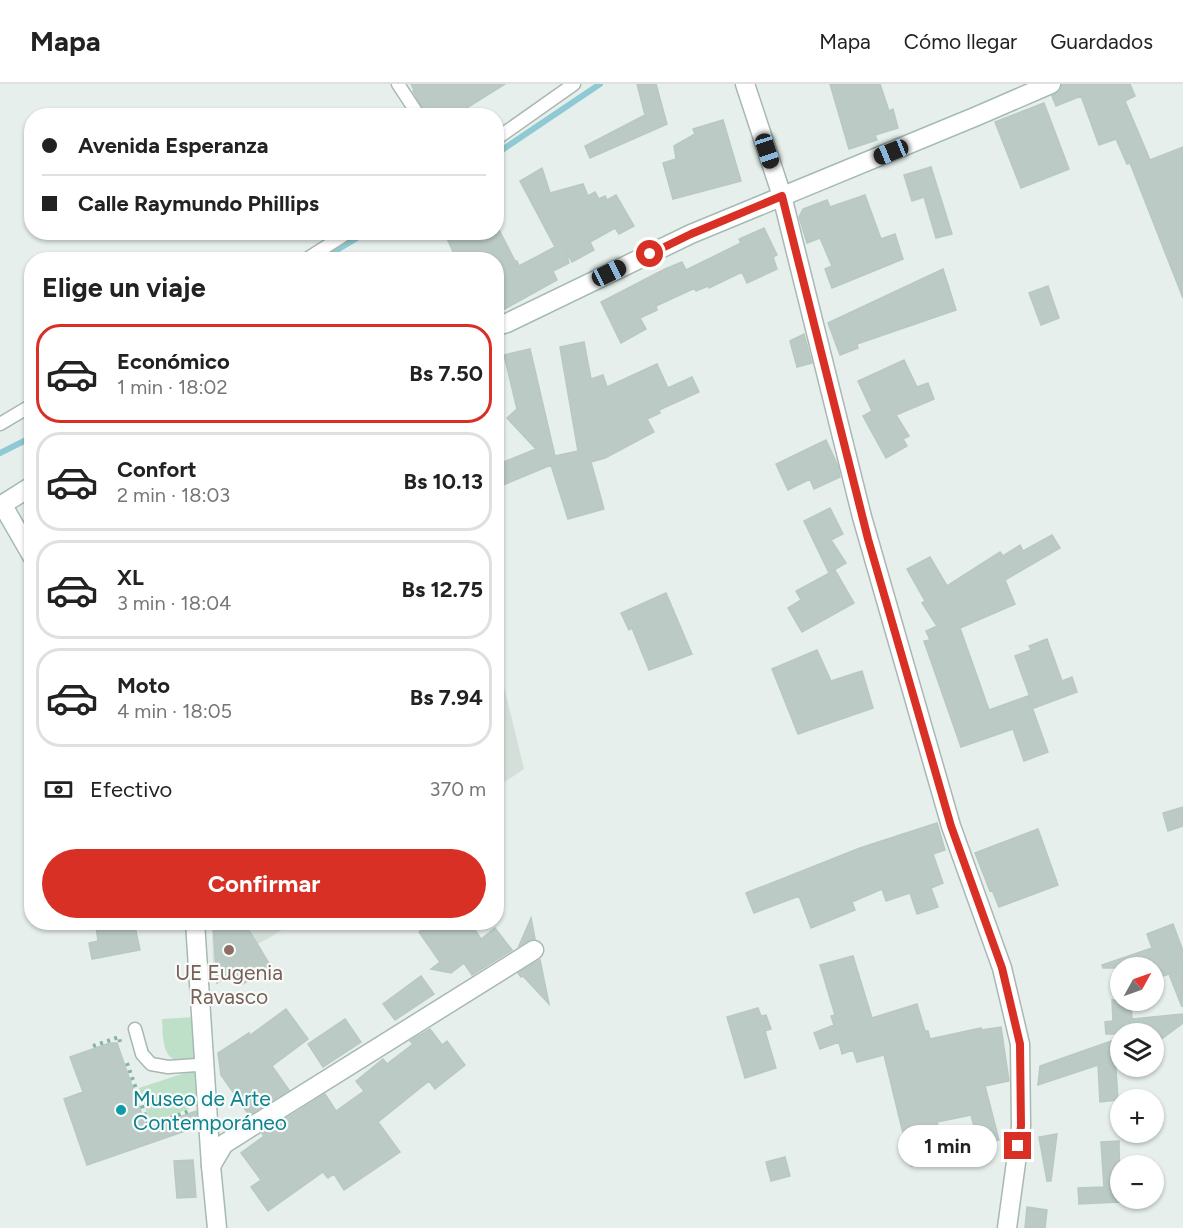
<!DOCTYPE html>
<html lang="es">
<head>
<meta charset="utf-8">
<style>
  body { margin:0; font-family:Figtree,sans-serif; background:#f6f6f6; color:#222; height:100vh; display:flex; flex-direction:column; font-size:22px; white-space:nowrap }
  * { box-sizing:border-box; margin:0 }
  p { font-size:20px; color:#767676 }
  .icon { flex:none; width:33px; height:33px; fill:none; stroke:currentColor; stroke-width:2; stroke-linecap:round; stroke-linejoin:round }
  .map { position:relative; flex:1; overflow:hidden }
  .panel { position:absolute; left:24px; top:168px; width:480px; height:678px; display:flex; flex-direction:column; background:#fff; border-radius:24px; box-shadow:0 2px 4px #0004 }
  .panel>* { flex:none }
  .hud { position:absolute; left:24px; top:24px; width:480px; height:132px; border-radius:24px; box-shadow:0 2px 4px #0004; display:grid; align-content:center; height:132px; padding:0 18px; background:#fff }
  .needle { width:39px; rotate:50deg }
  .fabs { position:absolute; left:1110px; top:873px; display:grid; gap:12px }
  .fabs a { display:grid; place-items:center; width:54px; height:54px; border-radius:50%; background:#fff; box-shadow:0 2px 4px #0004; font-size:30px }
  .end { position:absolute; width:27px; height:27px; margin:-14px; border:8px solid #d93025; background:#fff; box-shadow:0 0 0 3px #fff }
  .from { border-radius:50% }
  .bubble { position:absolute; height:42px; border-radius:21px; background:#fff; box-shadow:0 2px 4px #0004; font-size:20px; font-weight:700; line-height:42px; text-align:center }
  .car { position:absolute; width:18px; height:36px; margin:-18px -9px; border-radius:8px; box-shadow:0 0 4px 2px #0007; background:linear-gradient(#222 24%,#8ab4d8 0 40%,#222 0 76%,#8ab4d8 0 86%,#222 0) }
  .hud b { display:flex; align-items:center; gap:21px; height:57px; font-size:22px }
  .hud b+b { border-top:2px solid #e0e0e0 }
  .hud i { width:15px; height:15px; background:#222 }
  ul { padding:0; list-style:none }
  li { display:flex; align-items:center; gap:18px; height:99px; margin:0 12px 9px; padding:0 6px; border:3px solid #e0e0e0; border-radius:24px }
  li div { flex:1 }
  li b { display:block; font-size:22px }
  li em { font-style:normal; font-weight:700 }
  li.current { border-color:#d93025 }
  li>.icon { width:54px; height:54px; stroke-width:1.5 }
  h2 { padding:0 18px; font-size:27px; line-height:72px }
  .pay { display:flex; align-items:center; gap:15px; height:66px; padding:0 18px; font-size:22px }
  .pay p { margin-inline-start:auto }
  .action { display:flex; gap:12px; margin-top:auto; padding:12px 18px }
  .action a { flex:1; height:69px; border-radius:36px; background:#d93025; color:#fff; font-size:24px; font-weight:700; line-height:69px; text-align:center }
  header { display:flex; align-items:center; gap:36px; box-sizing:border-box; height:84px; padding:0 30px; background:#fff; border-bottom:2px solid #e0e0e0 }
  header strong { font-size:28px }
  nav { display:flex; gap:33px; margin-inline-start:auto; font-size:21px }
  .map>svg:first-child { display:block }
  .built { fill:#d4dfda }
  .green { fill:#bfe0c8 }
  .lines { fill:none; stroke-linecap:round; stroke-linejoin:round }
  .stream { stroke:#8ec9d4; stroke-width:6 }
  .building { fill:#bbcac4; stroke:#b8c9c2; stroke-width:1.5 }
  .service-casing { stroke:#a8b8b2; stroke-width:15 }
  .minor-casing { stroke:#a8b8b2; stroke-width:21 }
  .secondary-casing { stroke:#a4bbb3; stroke-width:21 }
  .path { stroke:#86b3a5; stroke-width:4; stroke-dasharray:3 4.5; stroke-linecap:butt }
  .service { stroke:#fff; stroke-width:12 }
  .minor { stroke:#fff; stroke-width:18 }
  .secondary { stroke:#fff; stroke-width:18 }
  .route { stroke:#d93025; stroke-width:8 }
  .education-dot { fill:#8d6e63; stroke:#f7fbf9; stroke-width:2 }
  .culture-dot { fill:#0f9aa8; stroke:#f7fbf9; stroke-width:2 }
  .labels { text-anchor:middle; dominant-baseline:central; stroke-width:4.5; stroke-linejoin:round; paint-order:stroke }
  .education-label { font-size:21px; fill:#785e54; stroke:#f7fbf9 }
  .culture-label { font-size:21px; fill:#0d838f; stroke:#f7fbf9; text-anchor:start }
</style>
</head>
<body>
<header>
<strong>Mapa</strong>
<nav><a>Mapa</a><a>Cómo llegar</a><a>Guardados</a></nav>
</header>
<div class="map">
<svg width="1183" height="1144" viewBox="0 0 1183 1144">
  <rect width="100%" height="100%" fill="#e6efeb"/>
  <!-- built -->
  <path class="built" d="M496 569 524 685 497 703H496Z
    M212 839H293L269 854 232 873 213 886Z"/>
  <!-- green -->
  <path class="green" d="M193 933 196 975C190 976 182 977 176 976 161 972 163 946 162 935Z
    M197 985 199 1021 150 1039 139 1004Z"/>
  <g class="lines">
    <!-- stream -->
    <path class="stream" d="M496 70 600 0
      M320 176 367 148
      M0 369 32 353"/>
  </g>
  <!-- building -->
  <path class="building" d="M411 0H505L454 32H427L413 7 414 6Z
    M637 0H656L667 40 590 74 585 62 645 31Z
    M830 0H880L889 27 893 25 898 44 875 51 877 56 849 65Z
    M1062 0H1130L1135 12 1125 17 1150 76 1183 63V214L1130 79 1127 80 1116 55 1099 61 1081 12 1056 22 1052 12 1060 7Z
    M1044 19 1069 85 1021 104 995 38Z
    M723 36 741 97 673 115 663 79 676 75 674 62 695 50 693 45Z
    M931 83 952 150 936 154 924 113 912 117 904 91Z
    M542 84 550 109 583 100 588 112 595 108 599 115 605 112 607 116 616 111 634 142 619 150 615 144 590 158 594 166 572 178 566 168 569 179 553 187 557 196 501 227 496 219V176H473L470 169 456 174 444 148H496V140L515 177H517L519 182 555 163 520 97Z
    M865 111 881 155 895 150 903 175 832 204 825 185 832 182 820 154 807 159 799 133 803 125 827 116 830 123Z
    M764 144 777 171 773 173 777 185 747 199 742 188 709 204 708 202 696 207 695 204 656 222 657 226 640 234 646 245 621 259 601 218 665 185 682 178 686 186 741 159 739 155Z
    M943 185 956 226 857 260 858 264 840 271 828 239Z
    M1048 202 1059 234 1041 241 1029 209Z
    M804 250 812 279 797 283 790 257Z
    M584 258 591 295 603 291 607 303 657 280 668 304 692 293 699 308 659 326 660 329 647 335 654 348 605 374 591 378 604 425 568 435 551 381 496 404V381L536 365 507 334 517 325 504 271 530 265 555 372 578 367 560 263Z
    M904 276 917 303 928 299 934 315 896 331 909 352 903 355 907 362 886 374 863 332 872 327 858 297Z
    M826 356 838 382 840 393 814 405 810 395 788 406 776 380Z
    M830 424 843 450 831 456 846 479 829 489 804 437Z
    M1052 451 1060 464 1005 496 1015 520 960 544 989 626 1028 612 1048 668 1024 677 1013 645 961 663 924 557 930 556 926 547 937 542 922 519 925 517 907 485 930 473 947 502 1000 468 1003 472 1020 461 1023 467Z
    M835 486 854 519 802 548 788 524 801 516 796 507Z
    M666 509 692 570 649 586 632 544 629 546 621 529Z
    M1047 555 1062 597 1072 593 1077 608 1034 624 1015 572 1031 566 1029 562Z
    M817 566 831 597 862 587 873 624 798 650 772 585Z
    M1183 723V742L1168 747 1163 729Z
    M937 739 945 766 933 770 943 799 931 804 938 823 917 830 910 809 886 817 882 805 852 818 855 826 811 844 799 812 754 829 746 809 860 764Z
    M1038 745 1058 801 999 823 992 806 990 807 975 769Z
    M531 834 535 855 529 856 519 862Z
    M113 838H134L140 866 92 875 89 859 98 857 96 842Z
    M244 838 270 881 243 900 234 887 217 899 213 840Z
    M433 838H470L481 855 495 844 512 866 472 891 464 879 451 889 431 885 440 878 419 848Z
    M1173 840 1183 867 1182 923 1169 890 1154 895V884H1103L1102 881 1152 864 1147 850Z
    M853 872 872 934 917 920 925 947H928L930 955 981 944V946L1001 943 1009 997 985 1002 999 1056 979 1061 971 1031 937 1038 946 1074 911 1082 884 971 857 978 853 966 842 970 839 958 820 965 814 949 834 941 831 932 835 931 820 881Z
    M540 876 549 920 523 892 521 893 518 889Z
    M421 892 434 910 395 936 383 920Z
    M1112 916H1131L1132 935 1183 930V939L1156 959 1154 950H1106L1105 938 1113 937Z
    M758 924 761 932 766 931 771 945 765 947 776 984 745 994 727 933Z
    M286 925 308 955 272 982 289 1006 249 1031 221 991 218 969 249 949V952Z
    M345 935 361 958 323 983 308 960Z
    M430 945 442 961 447 957 465 981 435 1005 429 997 378 1038 400 1068 344 1106 334 1090 328 1094 323 1088 268 1127 251 1103 261 1096 241 1069 264 1052 262 1050 325 1010 336 1027 364 1007 356 997 383 975 387 980 413 960 410 957Z
    M1114 956 1118 1016 1100 1018 1098 981 1038 1001 1040 982Z
    M110 959H117L147 1045 196 1027 197 1043 87 1081 64 1015 83 1008 70 973Z
    M1057 1050 1051 1097H1047L1039 1053Z
    M1119 1057 1120 1118 1079 1120 1078 1104 1104 1103 1101 1058Z
    M785 1073 790 1092 771 1097 766 1078Z
    M193 1076 196 1113 177 1114 174 1077Z
    M1027 1123 1047 1126 1045 1144H1025Z"/>
  <g class="lines">
    <!-- service casing -->
    <g class="service-casing">
      <path id="service" d="M398 0 419 32
        M496 55 574 0
        M305 176 349 148
        M0 340 32 321
        M135 945 142 970 151 980 168 983 197 981 204 986"/>
    </g>
    <!-- minor casing -->
    <g class="minor-casing">
      <path id="minor" d="M745 0 782 112 862 433 951 742 1002 884 1020 960 1021 1042 1007 1144
        M211 1082 224 1060 534 866"/>
    </g>
    <!-- secondary casing -->
    <g class="secondary-casing">
      <path id="secondary" d="M496 242 507 239 691 150 977 32 1051 0
        M2 420 32 472
        M0 422 32 402
        M195 838 211 1082 217 1144"/>
    </g>
    <!-- path -->
    <path class="path" d="M93 962 119 953 120 958
      M127 979 149 1042 189 1027"/>
    <!-- service -->
    <use href="#service" class="service"/>
    <!-- minor -->
    <use href="#minor" class="minor"/>
    <!-- secondary -->
    <use href="#secondary" class="secondary"/>
  </g>
  <g class="lines">
    <!-- route -->
    <path class="route" d="M650 170 691 150 782 112 868 455 951 742 1002 884 1020 960 1021 1042 1018 1062"/>
  </g>
  <!-- markers -->
  <circle class="education-dot" cx="229" cy="866" r="6"/>
  <circle class="culture-dot" cx="121" cy="1026" r="6"/>
  <g class="labels">
    <!-- education labels -->
    <g class="education-label">
      <text x="229" y="888">UE Eugenia<tspan x="229" dy="24">Ravasco</tspan></text>
    </g>
    <!-- culture labels -->
    <g class="culture-label">
      <text x="133" y="1014">Museo de Arte<tspan x="133" dy="24">Contemporáneo</tspan></text>
    </g>
  </g>
</svg>
<div class="fabs">
<a><svg class="needle" viewBox="-14 -14 28 28"><path d="M0-13l5 13h-10z" fill="#e53935"/><path d="M0 13l5-13h-10z" fill="#767676"/></svg></a>
<a><svg class="icon" aria-label="layers" viewBox="0 0 24 24"><path d="M12 4l9 5-9 5-9-5zM3 14l9 5 9-5"/></svg></a>
<a>+</a>
<a>−</a>
</div>
<i class="end from" style="left:650px;top:170px"></i>
<i class="end" style="left:1018px;top:1062px"></i>
<div class="bubble" style="left:898px;top:1041px;width:99px">1 min</div>
<i class="car" style="left:767px;top:67px;rotate:162deg"></i>
<i class="car" style="left:891px;top:68px;rotate:248deg"></i>
<i class="car" style="left:609px;top:189px;rotate:64deg"></i>
<div class="hud">
<b><i class="from"></i>Avenida Esperanza</b>
<b><i></i>Calle Raymundo Phillips</b>
</div>
<section class="panel">
<h2>Elige un viaje</h2>
<ul>
<li class="current"><svg class="icon" aria-label="car" viewBox="0 0 24 24"><path d="M5 17H2v-5l4-1 3-4h7l3 4 3 1v5h-3M9 17h6M6 11h13"/><circle cx="7" cy="17" r="2"/><circle cx="17" cy="17" r="2"/></svg><div><b>Económico</b><p>1 min · 18:02</p></div><em>Bs 7.50</em></li>
<li><svg class="icon" aria-label="car" viewBox="0 0 24 24"><path d="M5 17H2v-5l4-1 3-4h7l3 4 3 1v5h-3M9 17h6M6 11h13"/><circle cx="7" cy="17" r="2"/><circle cx="17" cy="17" r="2"/></svg><div><b>Confort</b><p>2 min · 18:03</p></div><em>Bs 10.13</em></li>
<li><svg class="icon" aria-label="car" viewBox="0 0 24 24"><path d="M5 17H2v-5l4-1 3-4h7l3 4 3 1v5h-3M9 17h6M6 11h13"/><circle cx="7" cy="17" r="2"/><circle cx="17" cy="17" r="2"/></svg><div><b>XL</b><p>3 min · 18:04</p></div><em>Bs 12.75</em></li>
<li><svg class="icon" aria-label="car" viewBox="0 0 24 24"><path d="M5 17H2v-5l4-1 3-4h7l3 4 3 1v5h-3M9 17h6M6 11h13"/><circle cx="7" cy="17" r="2"/><circle cx="17" cy="17" r="2"/></svg><div><b>Moto</b><p>4 min · 18:05</p></div><em>Bs 7.94</em></li>
</ul>
<div class="pay"><svg class="icon" aria-label="cash" viewBox="0 0 24 24"><path d="M3 7h18v10H3z"/><circle cx="12" cy="12" r="2"/></svg>Efectivo<p>370 m</p></div>
<div class="action"><a>Confirmar</a></div>
</section>
</div>
</body>
</html>
